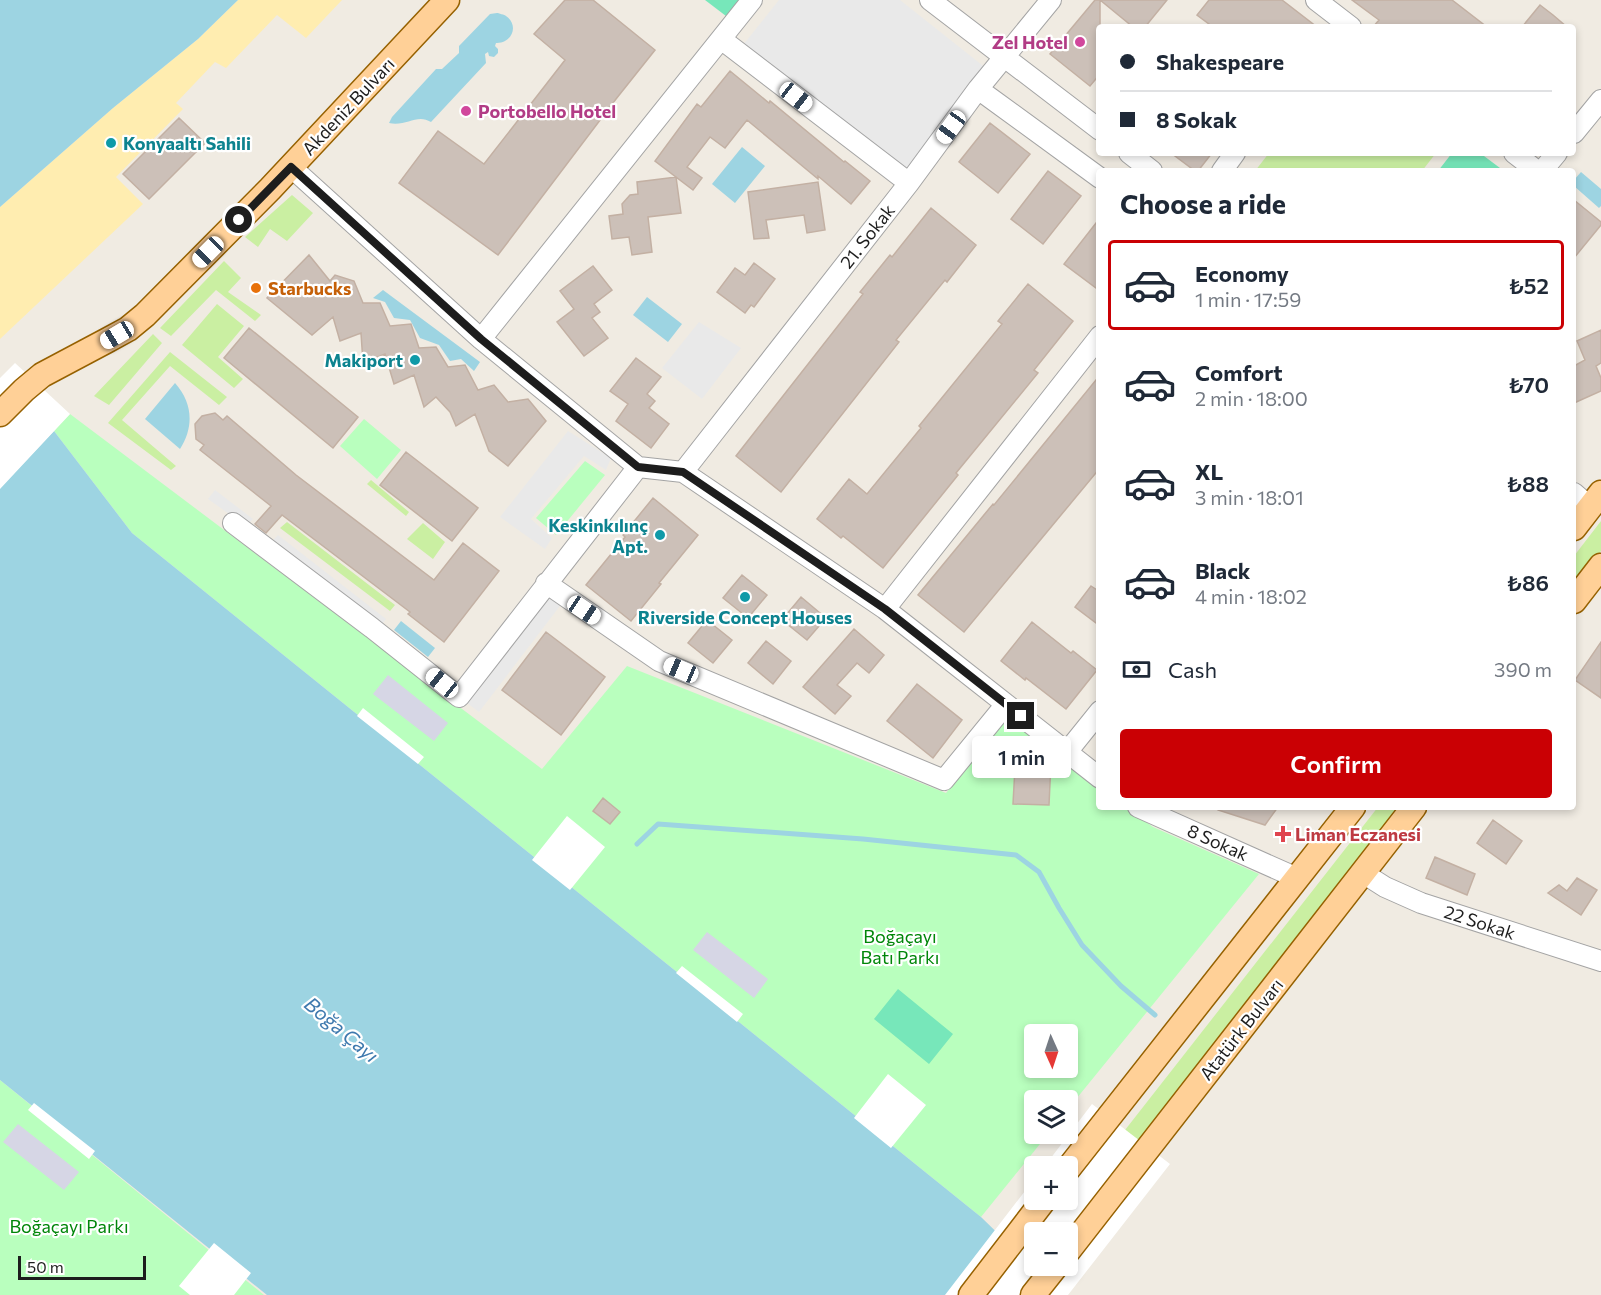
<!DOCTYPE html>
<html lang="en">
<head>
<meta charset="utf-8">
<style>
  body { margin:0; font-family:Commissioner,sans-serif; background:#f6f6f7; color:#1f2937; height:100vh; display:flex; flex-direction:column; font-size:22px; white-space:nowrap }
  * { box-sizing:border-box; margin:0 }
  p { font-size:20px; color:#747a83 }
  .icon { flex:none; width:33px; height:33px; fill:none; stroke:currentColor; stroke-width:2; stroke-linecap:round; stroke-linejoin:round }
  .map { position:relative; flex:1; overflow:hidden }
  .panel { position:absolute; left:1096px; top:168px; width:480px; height:642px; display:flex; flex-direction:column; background:#fff; border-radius:6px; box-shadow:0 3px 9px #0003 }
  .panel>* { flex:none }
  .guide { position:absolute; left:1096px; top:24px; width:480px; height:132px; border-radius:6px; box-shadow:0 3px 9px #0003; display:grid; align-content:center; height:132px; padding:0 24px; background:#fff }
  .needle { width:39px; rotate:177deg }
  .tools { position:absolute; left:1024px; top:1024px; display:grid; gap:12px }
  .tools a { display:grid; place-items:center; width:54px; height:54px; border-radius:6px; background:#fff; box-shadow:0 3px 9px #0003; font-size:30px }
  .scale { position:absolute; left:18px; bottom:15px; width:128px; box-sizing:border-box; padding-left:6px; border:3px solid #1d1d1d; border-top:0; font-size:16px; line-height:21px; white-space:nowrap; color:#1d1d1d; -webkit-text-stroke:4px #fff; paint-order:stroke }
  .end { position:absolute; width:27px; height:27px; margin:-14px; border:8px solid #1d1d1d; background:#fff; box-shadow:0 0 0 3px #fff }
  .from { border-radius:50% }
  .bubble { position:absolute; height:42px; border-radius:6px; background:#fff; box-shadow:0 3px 9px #0003; font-size:20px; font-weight:600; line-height:42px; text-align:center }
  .car { position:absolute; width:18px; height:36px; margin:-18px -9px; border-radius:8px; box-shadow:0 0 4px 2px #0007; background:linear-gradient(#fff 24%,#345 0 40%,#fff 0 76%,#345 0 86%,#fff 0) }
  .guide b { display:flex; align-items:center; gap:21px; height:57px; font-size:22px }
  .guide b+b { border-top:2px solid #e0e1e3 }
  .guide i { width:15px; height:15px; background:#1f2937 }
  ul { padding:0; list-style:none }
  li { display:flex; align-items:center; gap:18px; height:90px; margin:0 12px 9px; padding:0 12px; border:3px solid transparent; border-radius:6px }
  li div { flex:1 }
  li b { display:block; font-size:22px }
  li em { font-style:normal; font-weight:600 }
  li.selected { border-color:#ca0004 }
  li>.icon { width:54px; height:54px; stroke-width:1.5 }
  h2 { padding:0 24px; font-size:27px; line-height:72px }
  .pay { display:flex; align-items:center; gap:15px; height:66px; padding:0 24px; font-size:22px }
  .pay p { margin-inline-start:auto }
  .action { display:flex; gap:12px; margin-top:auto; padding:12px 24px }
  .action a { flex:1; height:69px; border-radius:6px; background:#ca0004; color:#fff; font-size:24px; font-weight:600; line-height:69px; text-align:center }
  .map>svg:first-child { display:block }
  .grass { fill:#caefa2 }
  .sand { fill:#ffedb0 }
  .park { fill:#b9ffbe; fill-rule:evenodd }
  .pitch { fill:#77e7ba }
  .parking { fill:#e9e9e9 }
  .plaza { fill:#d6d6e5 }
  .water { fill:#9dd4e2 }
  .pier { fill:#fff; fill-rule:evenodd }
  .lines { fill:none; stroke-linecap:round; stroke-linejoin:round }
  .stream { stroke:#9dd4e2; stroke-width:5 }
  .building { fill:#ccc0b8; stroke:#c3b0a3; stroke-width:1.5 }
  .minor-casing { stroke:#a4a4a4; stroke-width:22 }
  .major-casing { stroke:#966100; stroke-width:27 }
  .minor { stroke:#fff; stroke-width:20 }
  .major { stroke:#ffd097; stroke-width:24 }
  .route { stroke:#1d1d1d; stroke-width:8 }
  .hotel-dot { fill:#d1479c; stroke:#fff; stroke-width:2 }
  .culture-dot { fill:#0f9aa8; stroke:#fff; stroke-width:2 }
  .food-dot { fill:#e8710a; stroke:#fff; stroke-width:2 }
  .health-dot { fill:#e0444e; stroke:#fff; stroke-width:2 }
  .labels { text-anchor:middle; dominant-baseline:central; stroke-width:4.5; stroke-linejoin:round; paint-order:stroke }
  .hotel-label { font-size:18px; font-weight:bold; fill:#b23c85; stroke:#fff; text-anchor:end }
  .street-label { font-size:18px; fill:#1d1d1d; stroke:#fff }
  .culture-label { font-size:18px; font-weight:bold; fill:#0d838f; stroke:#fff; text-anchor:end }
  .food-label { font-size:18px; font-weight:bold; fill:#c56008; stroke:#fff; text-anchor:start }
  .health-label { font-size:18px; font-weight:bold; fill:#be3a42; stroke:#fff; text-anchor:start }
  .park-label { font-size:18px; fill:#008609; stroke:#fff }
  .water-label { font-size:20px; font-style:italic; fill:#3e79ae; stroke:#fff }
</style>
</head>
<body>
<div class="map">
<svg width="1601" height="1295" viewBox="0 0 1601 1295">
  <rect width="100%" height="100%" fill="#f0ebe2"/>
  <!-- grass -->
  <path class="grass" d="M1269 153H1436L1422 171H1255Z
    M292 195 313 213 287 241 270 229 258 247 245 237Z
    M224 261 241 278 228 292 261 315 255 321 216 290 171 336 160 328Z
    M217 304 244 326 218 357 243 379 234 388 182 345Z
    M153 334 162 343 109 405 94 396Z
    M170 352 227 397 219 405 170 366 122 420 176 466 171 470 108 423Z
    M371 480 409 512 406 516 367 484Z
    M1601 521V551L1574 586V556Z
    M287 522 395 605 390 611 280 528Z
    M423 523 445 542 433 559 407 539Z
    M1378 807H1401L1104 1187 1089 1176Z"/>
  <!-- sand -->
  <path class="sand" d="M238 0H342L306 38 277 15 226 68 215 62 176 103 183 109 116 177 143 204 0 339V207L113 108 198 39Z"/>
  <!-- park -->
  <path class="park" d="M70 414 542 769 627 666 946 793 1007 717 1099 787 1100 807H1126L1153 827 1259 874 1068 1109V1101H1035V1134H1048L981 1217 132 533 54 431ZM1035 1035H1068V1068H1035Z
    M364 419 401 450 377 479 340 446Z
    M585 461 605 475 556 535 536 518Z
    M0 1080 264 1295H0Z"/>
  <!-- pitch -->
  <path class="pitch" d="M705 0H739L726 16Z
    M1452 153H1480L1504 171H1438Z
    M898 989 953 1034 929 1064 874 1019Z"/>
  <!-- parking -->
  <path class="parking" d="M779 0H900L987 69 905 173 743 45Z
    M699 322 741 348 702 399 662 368Z
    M568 431 611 458 606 470 584 456 531 519 552 538 545 549 500 517Z
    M215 490 253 519 246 526 208 499Z
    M278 535 386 619 379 628 269 544Z
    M546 583 566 598 479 712 459 697Z"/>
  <!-- plaza -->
  <path class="plaza" d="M388 675 448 723 434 741 373 694Z
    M707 932 768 979 754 998 693 950Z
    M18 1124 79 1172 64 1190 3 1142Z"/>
  <!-- water -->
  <path class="water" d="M0 0H238L198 39 113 108 0 207Z
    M497 13C498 13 505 15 506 16 520 26 511 44 496 43L495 46 498 49V53L494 57 489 56 488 52 485 54 486 63 431 122C417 113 406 127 389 123L392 117 436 69H442L459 53V46L490 14Z
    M742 147 765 166 735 203 712 184Z
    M1581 172 1601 189V206L1599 208 1574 186V180Z
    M383 290 480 362 474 371 461 359 450 361 439 345 420 338 410 320 394 318 385 302 373 298Z
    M647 297 682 324 668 342 633 315Z
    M175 383C193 403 194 427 180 449L145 419Z
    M54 431 132 533 981 1217 1061 1295H267L0 1080V488Z
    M401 621 435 648 428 657 394 630Z"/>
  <!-- pier -->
  <path class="pier" d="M15 363 70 414 0 489V378Z
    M363 708 424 757 418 764 357 716Z
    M567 816 605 847 570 890 532 860Z
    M682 966 743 1014 737 1022 676 973Z
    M888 1074 926 1105 891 1148 854 1118Z
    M34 1103 95 1151 89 1159 28 1110Z
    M1092 1104 1170 1164 1068 1295H945L1035 1178V1200H1068V1167H1044ZM1035 1233H1068V1266H1035Z
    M214 1243 251 1273 234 1295H190L179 1286Z"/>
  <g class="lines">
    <!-- stream -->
    <path class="stream" d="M637 844 658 824 863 839 1016 855 1039 872 1059 908 1082 945 1121 986 1155 1015"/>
  </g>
  <!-- building -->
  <path class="building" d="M565 0H593L655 50 616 99 498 255 399 183 438 131 484 164 565 60 534 34Z
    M1095 0H1167L1145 27H1133L1100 0V74L1090 86 1050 54Z
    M1209 0H1282L1317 27H1213L1197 15Z
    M1352 0H1452L1487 27H1373L1379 20Z
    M1540 5 1553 15 1567 27H1522Z
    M730 71 769 103 770 101 844 162 845 161 870 181 851 204 818 176V179L747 120 725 148 710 137 687 167 702 178 693 190 655 161 697 104 701 107Z
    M179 118 205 143 149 199 123 174Z
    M990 123 1030 154 998 193 959 162Z
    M1171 153H1212L1198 171H1195Z
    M1048 171 1081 196 1043 244 1011 219Z
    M676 177 681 213 648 217 652 252 632 255 629 237 612 239 609 216 623 214 622 204 630 195 638 194 637 182Z
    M818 182 825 230 807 233 804 215 766 220 769 238 754 239 748 192Z
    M1574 200 1601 222V225L1574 258Z
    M931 208 976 245 947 282 945 280 896 340 899 342 781 492 736 456 863 294 860 292 890 255 892 257Z
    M1100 218V291L1064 264Z
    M309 255 330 281 335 275 354 281 363 303H380L390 326 411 324 419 348 436 347 448 367 465 365 478 390 494 385 508 402 528 399 546 421 508 466 489 451 475 414 456 426 450 412 436 397 424 407 414 375 394 384 385 354 363 363 361 333 340 341 333 317 312 335 267 298Z
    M754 263 775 279 754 307 751 305 745 313 717 292 735 268 745 275Z
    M593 266 612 290 594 304 600 312 592 318 608 338 584 356 557 322 574 309 560 291Z
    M1028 284 1073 321 1034 370 1038 373 956 473 958 475 883 568 843 536 841 538 817 519 849 479 867 494 921 428 919 426 1002 324 998 321Z
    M249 328 358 417 333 448 224 358Z
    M1601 330V363L1596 366 1601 378V391L1574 403V366L1585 360 1577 341Z
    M636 358 661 377 647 394 655 401 649 408 669 424 651 448 616 421 628 404 610 391Z
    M1100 375V468L964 632 918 595 993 504 994 505Z
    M215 413 223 420 227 416 296 475 434 580 463 543 499 571 444 642 408 614 410 612 282 515 266 533 255 524 271 506 200 450 204 445 196 439 195 424 202 416Z
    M406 452 478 508 452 541 380 485Z
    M653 498 698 535 659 583 661 584 631 621 586 585 625 537 623 535Z
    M742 575 767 595 748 618 723 598Z
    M1091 586 1100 592V626L1075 607Z
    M801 597 826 618 807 640 782 620Z
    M707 620 732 640 713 663 688 643Z
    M1032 622 1071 653 1073 651 1097 670 1066 709 1026 678 1025 680 1001 661Z
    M854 629 884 655 869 673 857 663 837 685 851 696 835 714 803 687Z
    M546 632 605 677 561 735 502 690Z
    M766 641 791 661 773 684 748 663Z
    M1601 642V698L1575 680Z
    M917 684 962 720 933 758 887 721Z
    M1016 749 1038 750 1037 761 1051 762 1049 805 1013 804Z
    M603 798 620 812 610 824 593 811Z
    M1218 807H1278L1265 825 1218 810Z
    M1493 820 1522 841 1506 864 1477 843Z
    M1435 857 1475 874 1467 895 1426 878Z
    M1577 878 1597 890 1581 915 1548 893 1559 885 1567 891Z"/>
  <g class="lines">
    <!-- minor casing -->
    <g class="minor-casing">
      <path id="minor" d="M930 0 1100 130
        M1316 0 1351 27
        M721 39 909 183
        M978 89 1100 178
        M1574 133 1601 100
        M1129 153 1152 171
        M1514 153 1537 171
        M291 167 481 339 638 467 683 472 885 609 1100 778
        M1222 171 1235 153
        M1542 171 1557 153
        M481 339 752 0
        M683 472 909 183 978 89 1051 0
        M1574 493 1590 507
        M233 523 372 628 459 697 638 467
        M546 583 659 661 944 780 1006 704
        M885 609 1100 336
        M1067 752 1100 711
        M1138 807 1297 878
        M1363 873 1385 887 1421 903 1601 961"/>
    </g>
    <!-- major casing -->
    <g class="major-casing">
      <path id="major" d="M0 414 24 390 42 375 106 341 128 329 145 315 270 189 447 0
        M1574 528 1601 493
        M1574 601 1601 566
        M1068 1169 1353 807
        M1068 1251 1414 807
        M971 1295 1044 1200
        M1033 1295 1056 1266"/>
    </g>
    <!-- minor -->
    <use href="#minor" class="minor"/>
    <!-- major -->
    <use href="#major" class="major"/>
  </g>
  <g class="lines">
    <!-- route -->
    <path class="route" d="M239 220 291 167 481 339 638 467 683 472 885 609 1021 716"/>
  </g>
  <!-- markers -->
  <g class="hotel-dot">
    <circle cx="1080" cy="42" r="6"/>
    <circle cx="466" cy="111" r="6"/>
  </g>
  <g class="culture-dot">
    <circle cx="111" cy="143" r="6"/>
    <circle cx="415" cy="360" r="6"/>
    <circle cx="660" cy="535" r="6"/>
    <circle cx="745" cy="597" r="6"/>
  </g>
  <circle class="food-dot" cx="256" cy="288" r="6"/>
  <path class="health-dot" d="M1280 825h6v6h6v6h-6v6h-6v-6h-6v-6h6z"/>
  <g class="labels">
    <!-- hotel labels -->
    <g class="hotel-label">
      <text x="1068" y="42">Zel Hotel</text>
      <text x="478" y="111" text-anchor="start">Portobello Hotel</text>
    </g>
    <!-- street labels -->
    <g class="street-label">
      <text transform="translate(348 106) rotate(-47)">Akdeniz Bulvarı</text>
      <text transform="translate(867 236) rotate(-52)">21. Sokak</text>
      <text transform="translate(1218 842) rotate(24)">8 Sokak</text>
      <text transform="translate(1480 922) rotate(18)">22 Sokak</text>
      <text transform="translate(1241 1029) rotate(-52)">Atatürk Bulvarı</text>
    </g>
    <!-- culture labels -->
    <g class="culture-label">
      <text x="123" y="143" text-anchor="start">Konyaaltı Sahili</text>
      <text x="403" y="360">Makiport</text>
      <text x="648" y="525">Keskinkılınç<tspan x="648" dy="21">Apt.</tspan></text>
      <text x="745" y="617" text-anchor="middle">Riverside Concept Houses</text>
    </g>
    <!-- food labels -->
    <g class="food-label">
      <text x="268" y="288">Starbucks</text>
    </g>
    <!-- health labels -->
    <g class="health-label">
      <text x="1295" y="834">Liman Eczanesi</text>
    </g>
    <!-- park labels -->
    <g class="park-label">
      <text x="900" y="936">Boğaçayı<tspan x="900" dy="21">Batı Parkı</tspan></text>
      <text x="69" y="1226">Boğaçayı Parkı</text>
    </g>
    <!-- water labels -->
    <g class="water-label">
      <text transform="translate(342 1029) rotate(40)">Boğa Çayı</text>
    </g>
  </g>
</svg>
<div class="tools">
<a><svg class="needle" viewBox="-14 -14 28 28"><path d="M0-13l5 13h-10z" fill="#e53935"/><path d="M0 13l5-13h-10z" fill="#747a83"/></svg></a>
<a><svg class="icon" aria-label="layers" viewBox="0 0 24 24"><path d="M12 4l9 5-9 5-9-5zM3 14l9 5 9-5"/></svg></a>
<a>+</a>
<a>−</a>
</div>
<div class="scale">50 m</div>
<i class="end from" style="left:239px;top:220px"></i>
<i class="end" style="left:1021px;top:716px"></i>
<div class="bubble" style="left:972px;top:736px;width:99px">1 min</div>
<i class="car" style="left:796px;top:97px;rotate:128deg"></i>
<i class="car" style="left:951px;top:127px;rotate:216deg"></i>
<i class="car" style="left:208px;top:252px;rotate:225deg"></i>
<i class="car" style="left:117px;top:335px;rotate:239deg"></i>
<i class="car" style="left:584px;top:610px;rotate:124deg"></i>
<i class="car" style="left:681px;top:670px;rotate:293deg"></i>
<i class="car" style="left:442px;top:683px;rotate:309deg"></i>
<div class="guide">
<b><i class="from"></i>Shakespeare</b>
<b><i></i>8 Sokak</b>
</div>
<section class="panel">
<h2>Choose a ride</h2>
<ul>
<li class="selected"><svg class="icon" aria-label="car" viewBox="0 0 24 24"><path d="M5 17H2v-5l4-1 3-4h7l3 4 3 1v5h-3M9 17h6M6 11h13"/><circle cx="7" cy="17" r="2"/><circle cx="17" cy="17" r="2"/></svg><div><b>Economy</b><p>1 min · 17:59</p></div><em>₺52</em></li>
<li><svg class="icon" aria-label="car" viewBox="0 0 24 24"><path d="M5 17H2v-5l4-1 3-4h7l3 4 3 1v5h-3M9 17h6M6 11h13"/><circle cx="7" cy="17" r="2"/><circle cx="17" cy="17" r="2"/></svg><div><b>Comfort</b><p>2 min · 18:00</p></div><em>₺70</em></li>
<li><svg class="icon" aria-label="car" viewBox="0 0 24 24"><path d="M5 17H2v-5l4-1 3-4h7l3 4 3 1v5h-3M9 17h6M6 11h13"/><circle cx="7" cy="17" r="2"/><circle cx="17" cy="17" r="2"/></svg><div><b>XL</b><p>3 min · 18:01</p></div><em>₺88</em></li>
<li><svg class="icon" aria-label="car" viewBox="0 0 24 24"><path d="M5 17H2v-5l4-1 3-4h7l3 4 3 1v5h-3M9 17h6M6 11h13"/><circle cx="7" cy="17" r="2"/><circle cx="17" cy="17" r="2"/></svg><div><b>Black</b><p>4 min · 18:02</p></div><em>₺86</em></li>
</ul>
<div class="pay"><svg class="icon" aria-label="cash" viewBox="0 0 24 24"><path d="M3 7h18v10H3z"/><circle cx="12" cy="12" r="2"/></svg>Cash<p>390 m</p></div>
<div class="action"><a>Confirm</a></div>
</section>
</div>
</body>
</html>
